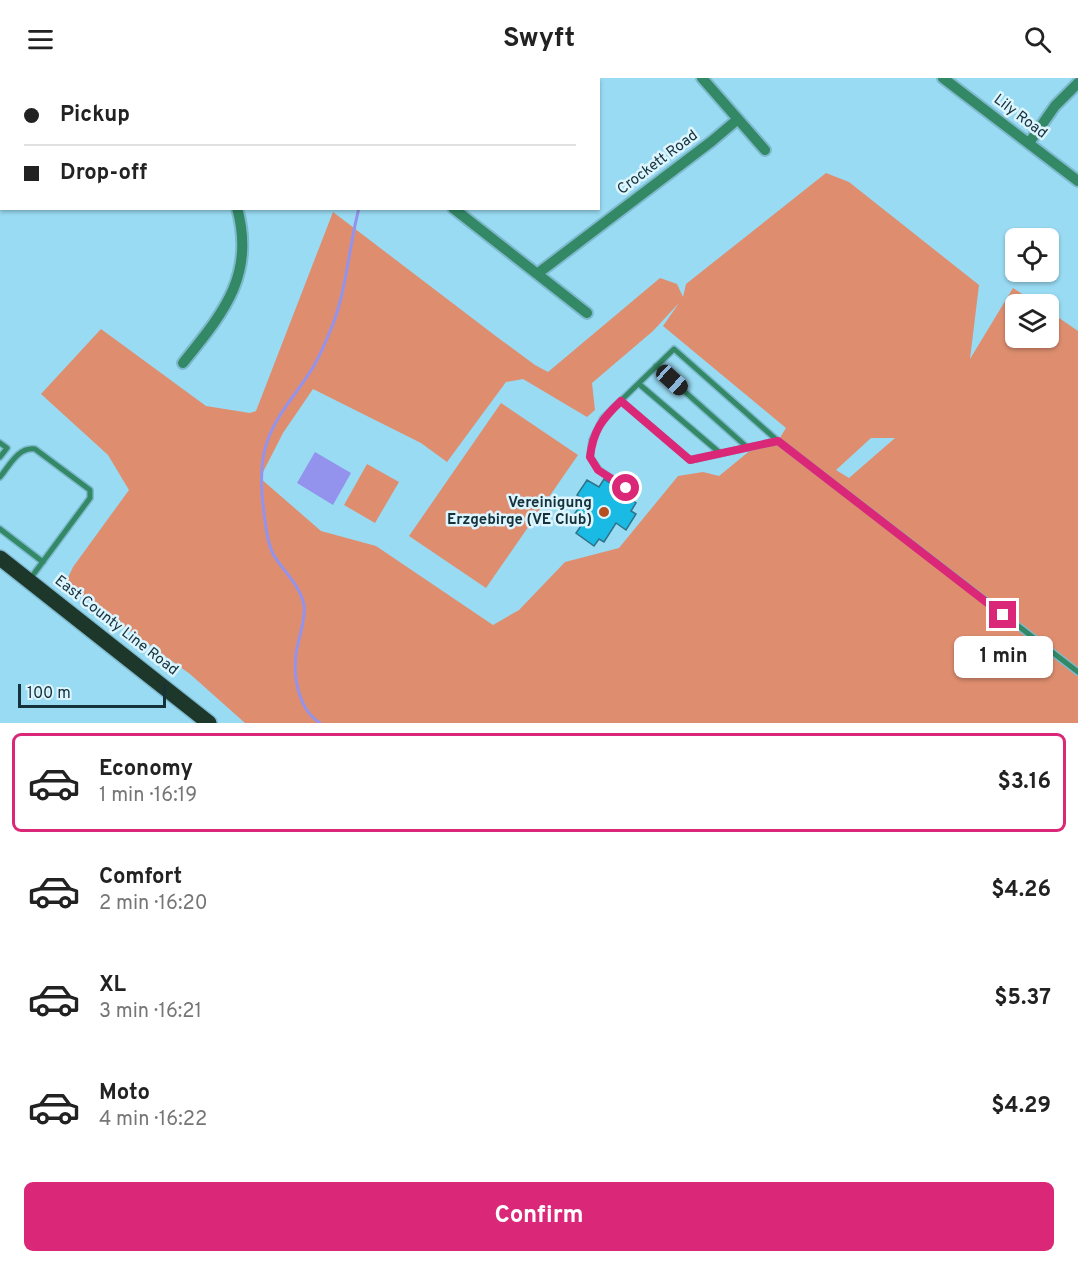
<!DOCTYPE html>
<html lang="en">
<head>
<meta charset="utf-8">
<style>
  body { margin:0; font-family:Overpass,sans-serif; background:#f2f2f2; color:#222; height:100vh; display:flex; flex-direction:column; font-size:22px; white-space:nowrap }
  * { box-sizing:border-box; margin:0 }
  p { font-size:20px; color:#767676 }
  .icon { flex:none; width:33px; height:33px; fill:none; stroke:currentColor; stroke-width:2; stroke-linecap:round; stroke-linejoin:round }
  .map { position:relative; height:645px; overflow:hidden }
  .panel { display:flex; flex-direction:column; background:#fff; flex:1 }
  .panel>* { flex:none }
  .top-card { position:absolute; left:0px; top:0px; width:600px; height:132px; box-shadow:0 2px 4px #0004; display:grid; align-content:center; height:132px; padding:0 24px; background:#fff }
  .buttons { position:absolute; left:1005px; top:150px; display:grid; gap:12px }
  .buttons a { display:grid; place-items:center; width:54px; height:54px; border-radius:9px; background:#fff; box-shadow:0 2px 4px #0004; font-size:30px }
  .scale { position:absolute; left:18px; bottom:15px; width:148px; box-sizing:border-box; padding-left:6px; border:3px solid #15313a; border-top:0; font-size:16px; line-height:21px; white-space:nowrap; color:#15313a; -webkit-text-stroke:4px #dcf5ff; paint-order:stroke }
  .end { position:absolute; width:27px; height:27px; margin:-14px; border:8px solid #db2777; background:#fff; box-shadow:0 0 0 3px #fff }
  .from { border-radius:50% }
  .bubble { position:absolute; height:42px; border-radius:9px; background:#fff; box-shadow:0 2px 4px #0004; font-size:20px; font-weight:700; line-height:42px; text-align:center }
  .car { position:absolute; width:18px; height:36px; margin:-18px -9px; border-radius:8px; box-shadow:0 0 4px 2px #0007; background:linear-gradient(#222 24%,#8ab4d8 0 40%,#222 0 76%,#8ab4d8 0 86%,#222 0) }
  .top-card b { display:flex; align-items:center; gap:21px; height:57px; font-size:22px }
  .top-card b+b { border-top:2px solid #e0e0e0 }
  .top-card i { width:15px; height:15px; background:#222 }
  ul { padding:10px 0 0; list-style:none }
  li { display:flex; align-items:center; gap:18px; height:99px; margin:0 12px 9px; padding:0 12px; border:3px solid transparent; border-radius:9px }
  li div { flex:1 }
  li b { display:block; font-size:22px }
  li em { font-style:normal; font-weight:700 }
  li.active { border-color:#db2777 }
  li>.icon { width:54px; height:54px; stroke-width:1.5 }
  .action { display:flex; gap:12px; margin-top:auto; padding:12px 24px }
  .action a { flex:1; height:69px; border-radius:9px; background:#db2777; color:#fff; font-size:24px; font-weight:700; line-height:69px; text-align:center }
  header { display:flex; justify-content:space-between; align-items:center; height:78px; padding:0 24px; background:#fff; font-size:27px; font-weight:700 }
  .map>svg:first-child { display:block }
  .green { fill:#de8e6f; fill-rule:evenodd }
  .water { fill:#9393ee }
  .lines { fill:none; stroke-linecap:round; stroke-linejoin:round }
  .stream { stroke:#9393ee; stroke-width:3 }
  .building { fill:#19bae3; stroke:#307288; stroke-width:1.5 }
  .service-casing { stroke:#7fb9ce; stroke-width:8 }
  .minor-casing { stroke:#7fb9ce; stroke-width:14 }
  .primary-casing { stroke:#7fb9ce; stroke-width:18 }
  .service { stroke:#338965; stroke-width:5 }
  .minor { stroke:#338965; stroke-width:10 }
  .primary { stroke:#1e372b; stroke-width:15 }
  .route { stroke:#db2777; stroke-width:8 }
  .poi-dot { fill:#b54f22; stroke:#dcf5ff; stroke-width:2 }
  .labels { text-anchor:middle; dominant-baseline:central; stroke-width:5; stroke-linejoin:round; paint-order:stroke }
  .street-label { font-size:15px; fill:#15313a; stroke:#dcf5ff }
  .poi-label { font-size:15px; font-weight:bold; fill:#15313a; stroke:#dcf5ff; text-anchor:end }
</style>
</head>
<body>
<header><svg class="icon" aria-label="menu" viewBox="0 0 24 24"><path d="M4 6h16M4 12h16M4 18h16"/></svg>Swyft<svg class="icon" aria-label="search" viewBox="0 0 24 24"><circle cx="10" cy="10" r="6"/><path d="M15 15l6 6"/></svg></header>
<div class="map">
<svg width="1078" height="645" viewBox="0 0 1078 645">
  <rect width="100%" height="100%" fill="#99dbf3"/>
  <!-- green -->
  <path class="green" d="M826 95 849 104 979 207 970 281 1013 210 1038 226H1016V260H1048L1049 233 1078 253V645H245L190 596 65 506 73 489 129 412 108 377 41 316 101 251 206 328 250 335 256 333 333 134 497 259 535 287 548 294 660 200 677 206 683 219 686 206ZM679 225 663 248 786 350 778 363 792 368 763 362 719 398 703 394 678 398 619 470 565 484 519 532 493 547 376 468 321 453 260 400 283 355 313 311 421 365 447 384 506 304 523 301 587 339 595 332 592 305 653 253ZM871 360H895L849 400 836 392Z
    M501 325 578 377 486 510 409 458Z
    M367 386 399 404 375 445 344 427Z"/>
  <!-- water -->
  <path class="water" d="M315 374 351 395 333 427 297 405Z"/>
  <g class="lines">
    <!-- stream -->
    <path class="stream" d="M421 2 422 0
      M320 645C299 632 293 600 296 576 298 560 306 543 304 527 300 507 283 493 273 476 270 469 267 458 266 450 262 423 258 390 267 364 276 337 297 315 312 291 320 278 327 261 333 246 347 209 349 168 359 130"/>
  </g>
  <!-- building -->
  <path class="building" d="M604 401 624 414H630L627 418 636 425 631 433 636 436 626 452 616 445 604 464 599 461 594 468 576 455 581 448 571 441 584 422 577 417 587 402 599 409Z"/>
  <g class="lines">
    <!-- service casing -->
    <g class="service-casing">
      <path id="service" d="M656 288 748 370
        M639 306 720 375
        M621 323 690 382 778 363
        M0 365 7 370 0 379
        M0 399C10 387 18 369 35 371L90 412V420L30 501
        M626 410 599 392 590 379 592 362 603 340 674 271 778 363 1078 594
        M0 451 43 484"/>
    </g>
    <!-- minor casing -->
    <g class="minor-casing">
      <path id="minor" d="M347 0V2
        M702 0 765 72
        M943 0 1078 103
        M64 2 65 0
        M513 2V0
        M1029 65 1055 28 1078 5
        M0 87 2 85
        M453 130 587 235
        M537 196 712 63 738 41
        M183 285C222 236 256 198 237 130"/>
    </g>
    <!-- primary casing -->
    <g class="primary-casing">
      <path id="primary" d="M0 480 209 645"/>
    </g>
    <!-- service -->
    <use href="#service" class="service"/>
    <!-- minor -->
    <use href="#minor" class="minor"/>
    <!-- primary -->
    <use href="#primary" class="primary"/>
  </g>
  <g class="lines">
    <!-- route -->
    <path class="route" d="M626 410 598 392 590 379C593 353 602 341 621 323L690 382 778 363 1003 537"/>
  </g>
  <!-- markers -->
  <circle class="poi-dot" cx="604" cy="434" r="6"/>
  <g class="labels">
    <!-- street labels -->
    <g class="street-label">
      <text transform="translate(1020 39) rotate(37)">Lily Road</text>
      <text transform="translate(658 85) rotate(-37)">Crockett Road</text>
      <text transform="translate(116 548) rotate(38)">East County Line Road</text>
    </g>
    <!-- poi labels -->
    <g class="poi-label">
      <text x="592" y="425">Vereinigung<tspan x="592" dy="17">Erzgebirge (VE Club)</tspan></text>
    </g>
  </g>
</svg>
<div class="buttons">
<a><svg class="icon" aria-label="locate" viewBox="0 0 24 24"><circle cx="12" cy="12" r="6"/><path d="M12 2v4M12 18v4M2 12h4M18 12h4"/></svg></a>
<a><svg class="icon" aria-label="layers" viewBox="0 0 24 24"><path d="M12 4l9 5-9 5-9-5zM3 14l9 5 9-5"/></svg></a>
</div>
<div class="scale">100 m</div>
<i class="end from" style="left:626px;top:410px"></i>
<i class="end" style="left:1003px;top:537px"></i>
<div class="bubble" style="left:954px;top:558px;width:99px">1 min</div>
<i class="car" style="left:672px;top:302px;rotate:132deg"></i>
<div class="top-card">
<b><i class="from"></i>Pickup</b>
<b><i></i>Drop-off</b>
</div>
</div>
<section class="panel">
<ul>
<li class="active"><svg class="icon" aria-label="car" viewBox="0 0 24 24"><path d="M5 17H2v-5l4-1 3-4h7l3 4 3 1v5h-3M9 17h6M6 11h13"/><circle cx="7" cy="17" r="2"/><circle cx="17" cy="17" r="2"/></svg><div><b>Economy</b><p>1 min · 16:19</p></div><em>$3.16</em></li>
<li><svg class="icon" aria-label="car" viewBox="0 0 24 24"><path d="M5 17H2v-5l4-1 3-4h7l3 4 3 1v5h-3M9 17h6M6 11h13"/><circle cx="7" cy="17" r="2"/><circle cx="17" cy="17" r="2"/></svg><div><b>Comfort</b><p>2 min · 16:20</p></div><em>$4.26</em></li>
<li><svg class="icon" aria-label="car" viewBox="0 0 24 24"><path d="M5 17H2v-5l4-1 3-4h7l3 4 3 1v5h-3M9 17h6M6 11h13"/><circle cx="7" cy="17" r="2"/><circle cx="17" cy="17" r="2"/></svg><div><b>XL</b><p>3 min · 16:21</p></div><em>$5.37</em></li>
<li><svg class="icon" aria-label="car" viewBox="0 0 24 24"><path d="M5 17H2v-5l4-1 3-4h7l3 4 3 1v5h-3M9 17h6M6 11h13"/><circle cx="7" cy="17" r="2"/><circle cx="17" cy="17" r="2"/></svg><div><b>Moto</b><p>4 min · 16:22</p></div><em>$4.29</em></li>
</ul>
<div class="action"><a>Confirm</a></div>
</section>
</body>
</html>
